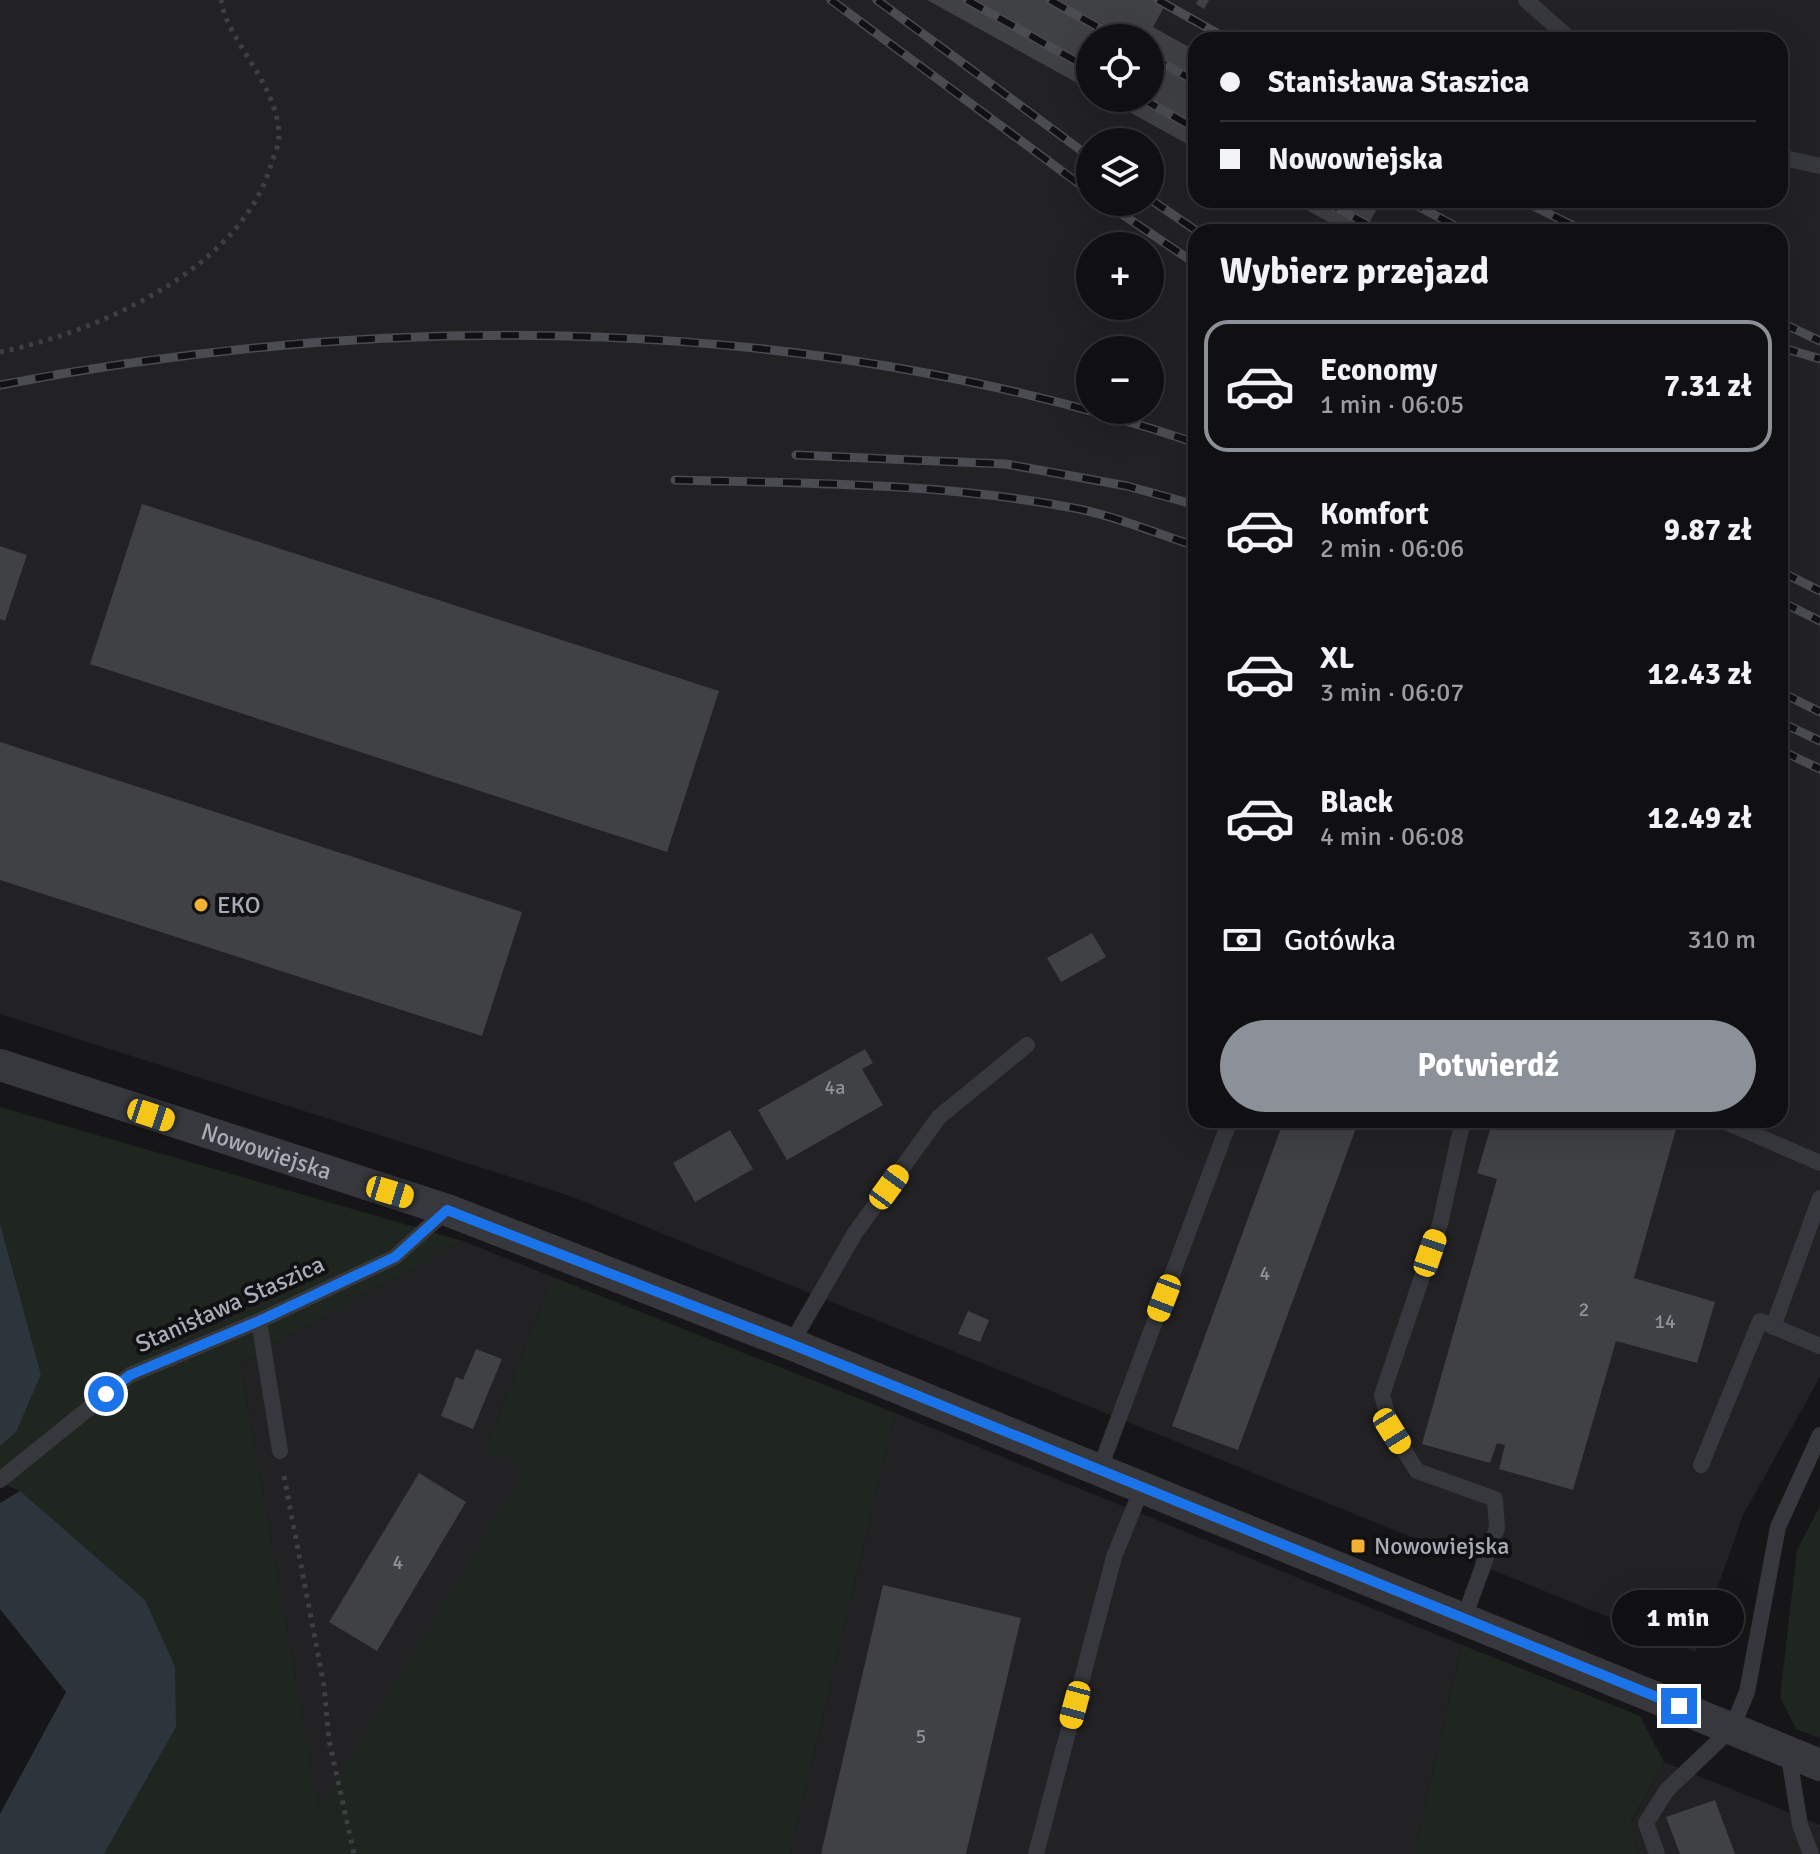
<!DOCTYPE html>
<html lang="pl">
<head>
<meta charset="utf-8">
<style>
  body { margin:0; font-family:Signika,sans-serif; background:#1e1e20; color:#f1f3f6; height:100vh; display:flex; flex-direction:column; font-size:30px; white-space:nowrap }
  * { box-sizing:border-box; margin:0 }
  p { font-size:26px; color:#9c9d9f }
  .icon { flex:none; width:44px; height:44px; fill:none; stroke:currentColor; stroke-width:2; stroke-linecap:round; stroke-linejoin:round }
  .map { position:relative; flex:1; overflow:hidden }
  .details { position:absolute; left:1188px; top:224px; width:600px; height:904px; display:flex; flex-direction:column; background:#101012; border-radius:24px; box-shadow:0 8px 32px #0002,0 0 0 2px #303032 }
  .details>* { flex:none }
  .banner { position:absolute; left:1188px; top:32px; width:600px; height:176px; border-radius:24px; box-shadow:0 8px 32px #0002,0 0 0 2px #303032; display:grid; align-content:center; height:176px; padding:0 32px; background:#101012 }
  .controls { position:absolute; left:1076px; top:24px; display:grid; gap:16px }
  .controls a { display:grid; place-items:center; width:88px; height:88px; border-radius:50%; background:#101012; box-shadow:0 8px 32px #0002,0 0 0 2px #303032; font-size:40px }
  .end { position:absolute; width:36px; height:36px; margin:-18px; border:10px solid #1a73e8; background:#fff; box-shadow:0 0 0 4px #fff }
  .from { border-radius:50% }
  .bubble { position:absolute; height:56px; border-radius:28px; background:#101012; box-shadow:0 8px 32px #0002,0 0 0 2px #303032; font-size:26px; font-weight:700; line-height:56px; text-align:center }
  .car { position:absolute; width:24px; height:48px; margin:-24px -12px; border-radius:10px; box-shadow:0 0 6px 2px #0007; background:linear-gradient(#f5c518 24%,#345 0 40%,#f5c518 0 76%,#345 0 86%,#f5c518 0) }
  .banner b { display:flex; align-items:center; gap:28px; height:76px; font-size:30px }
  .banner b+b { border-top:2px solid #303032 }
  .banner i { width:20px; height:20px; background:#f1f3f6 }
  ul { padding:0; list-style:none }
  li { display:flex; align-items:center; gap:24px; height:132px; margin:0 16px 12px; padding:0 16px; border:4px solid transparent; border-radius:24px }
  li div { flex:1 }
  li b { display:block; font-size:30px }
  li em { font-style:normal; font-weight:700 }
  li.selected { border-color:#8c9099 }
  li>.icon { width:72px; height:72px; stroke-width:1.5 }
  h2 { padding:0 32px; font-size:36px; line-height:96px }
  .pay { display:flex; align-items:center; gap:20px; height:88px; padding:0 32px; font-size:30px }
  .pay p { margin-inline-start:auto }
  .primary-button { display:flex; gap:16px; margin-top:auto; padding:16px 32px }
  .primary-button a { flex:1; height:92px; border-radius:48px; background:#8c9099; color:#fff; font-size:32px; font-weight:700; line-height:92px; text-align:center }
  .map>svg:first-child { display:block }
  .built { fill:#222225; fill-rule:evenodd }
  .green { fill:#1e261f }
  .water { fill:#2c353c }
  .building { fill:#404145 }
  .lines { fill:none; stroke-linecap:round; stroke-linejoin:round }
  .path { stroke:#3d3f44; stroke-width:5; stroke-dasharray:4 6; stroke-linecap:butt }
  .lane { stroke:#37383d; stroke-width:16 }
  .street { stroke:#37383d; stroke-width:32 }
  .rail-casing { stroke:#4a4c52; stroke-width:9 }
  .rail { stroke:#111113; stroke-width:6; stroke-dasharray:18; stroke-linecap:butt }
  .route { stroke:#1a73e8; stroke-width:10 }
  .poi-dot { fill:#f2b134; stroke:#111113; stroke-width:3 }
  .labels { text-anchor:middle; dominant-baseline:central; stroke-width:8; stroke-linejoin:round; paint-order:stroke }
  .number-label { font-size:20px; fill:#8e929b }
  .poi-label { font-size:24px; fill:#a8adb8; stroke:#111113; text-anchor:start }
  .street-label { font-size:24px; fill:#a8adb8; stroke:#111113 }
</style>
</head>
<body>
<div class="map">
<svg width="1820" height="1854" viewBox="0 0 1820 1854">
  <rect width="100%" height="100%" fill="#161618"/>
  <!-- built -->
  <path class="built" d="M0 0H1820V1377L1743 1515 1695 1652 570 1196 0 1014ZM1090 38H1150V98H1090ZM1196 40H1780V200H1196ZM1090 142H1150V202H1090ZM1196 232H1780V1120H1196ZM1090 246H1150V306H1090ZM1090 350H1150V410H1090Z
    M463 1241 553 1277 485 1450 527 1466 319 1810 240 1363Z
    M895 1413 1462 1645 1414 1854H790Z
    M1664 1762 1820 1825V1854H1638L1631 1823Z"/>
  <!-- green -->
  <path class="green" d="M0 1107 463 1241 240 1363 319 1809 526 1467 485 1450 553 1277 895 1413 790 1854H104L176 1727 20 1491 0 1483V1446L16 1432 41 1375 0 1223Z
    M1820 1506V1738L1796 1729 1780 1697 1797 1550Z
    M1462 1645 1640 1716 1664 1762 1631 1822 1638 1854H1414Z"/>
  <!-- water -->
  <path class="water" d="M0 1223 41 1375 16 1432 0 1446Z
    M20 1491 145 1600 175 1667 176 1727 104 1854H0V1814L66 1692 0 1609V1503Z"/>
  <!-- building -->
  <path class="building" d="M927 0H1168L1153 27 1196 51V149L1104 98H1150V38H1090V90Z
    M1198 0H1209L1204 9 1196 4Z
    M1289 200H1382L1364 232H1346Z
    M142 504 719 691 667 852 90 664Z
    M0 546 27 555 5 621 0 619Z
    M0 742 522 912 482 1036 0 880Z
    M1092 933 1106 957 1061 982 1047 958Z
    M865 1049 873 1063 862 1069 883 1105 787 1160 758 1110Z
    M1284 1120H1359L1238 1450 1172 1426Z
    M1493 1120 1678 1122 1634 1278 1715 1302 1697 1363 1616 1341 1573 1490 1499 1469 1505 1445 1497 1443 1490 1463 1422 1444 1497 1179 1477 1173Z
    M730 1130 753 1169 695 1202 673 1163Z
    M968 1311 989 1320 980 1342 958 1334Z
    M476 1349 502 1359 473 1429 441 1416 456 1377 463 1380Z
    M419 1473 466 1502 377 1651 329 1622Z
    M883 1585 1021 1618 966 1854H821Z
    M1715 1800 1735 1854H1680L1666 1817Z"/>
  <g class="lines">
    <!-- path -->
    <path class="path" d="M0 352C98 332 238 270 270 168 273 157 280 144 279 133 275 79 229 45 221 0
      M284 1476 324 1686 329 1740 354 1854"/>
    <!-- lane -->
    <path class="lane" d="M1526 0 1571 40
      M1780 157 1820 166
      M1463 1120 1440 1224 1382 1395 1392 1431 1417 1471 1495 1499 1497 1528 1464 1618
      M1721 1120 1820 1163
      M259 1321 280 1451
      M1773 1327 1820 1198
      M791 1344 855 1233 939 1117 1027 1045
      M1701 1465 1760 1321 1820 1346
      M1099 1471 1230 1120
      M0 1480 130 1375 259 1321 395 1257 447 1210
      M1788 1751 1800 1825 1811 1854
      M1036 1854 1114 1557 1142 1488
      M1657 1854 1646 1823 1667 1790 1732 1728 1747 1692 1778 1527 1820 1435"/>
    <!-- street -->
    <path class="street" id="s1" d="M0 1065 447 1210 791 1344 1820 1765"/>
    <!-- rail casing -->
    <g class="rail-casing">
      <path id="rail" d="M831 0 1090 192
        M877 0 1090 157
        M967 0 1090 69
        M1050 0 1117 38
        M1158 0 1229 40
        M1150 56 1196 82
        M1141 98 1196 129
        M1150 199 1198 232
        M1322 200 1381 232
        M1407 200 1466 232
        M1521 200 1586 232
        M1104 202 1196 264
        M1780 322 1820 341
        M1780 347 1820 359
        M0 385C396 309 811 314 1196 443
        M796 455 1006 464 1127 486 1196 505
        M675 480C806 483 939 483 1068 507 1111 514 1154 533 1196 546
        M1780 571 1820 591
        M1780 601 1820 621
        M1780 692 1820 712
        M1780 722 1820 741
        M1780 750 1820 769"/>
    </g>
    <!-- rail -->
    <use href="#rail" class="rail"/>
  </g>
  <g class="lines">
    <!-- route -->
    <path class="route" d="M106 1394 130 1375 259 1321 395 1257 447 1210 791 1344 1679 1706"/>
  </g>
  <!-- markers -->
  <g class="poi-dot">
    <circle cx="201" cy="905" r="8"/>
    <rect x="1350" y="1538" width="16" height="16" rx="4"/>
  </g>
  <g class="labels">
    <!-- number labels -->
    <g class="number-label">
      <text x="835" y="1087">4a</text>
      <text x="1265" y="1273">4</text>
      <text x="1584" y="1309">2</text>
      <text x="1665" y="1321">14</text>
      <text x="398" y="1562">4</text>
      <text x="921" y="1736">5</text>
    </g>
    <!-- poi labels -->
    <g class="poi-label">
      <text x="217" y="905">EKO</text>
      <text x="1374" y="1546">Nowowiejska</text>
    </g>
    <!-- street labels -->
    <g class="street-label">
      <text stroke="none"><textPath href="#s1" startOffset="280">Nowowiejska</textPath></text>
      <text transform="translate(230 1304) rotate(-24)">Stanisława Staszica</text>
    </g>
  </g>
</svg>
<div class="controls">
<a><svg class="icon" aria-label="locate" viewBox="0 0 24 24"><circle cx="12" cy="12" r="6"/><path d="M12 2v4M12 18v4M2 12h4M18 12h4"/></svg></a>
<a><svg class="icon" aria-label="layers" viewBox="0 0 24 24"><path d="M12 4l9 5-9 5-9-5zM3 14l9 5 9-5"/></svg></a>
<a>+</a>
<a>−</a>
</div>
<i class="end from" style="left:106px;top:1394px"></i>
<i class="end" style="left:1679px;top:1706px"></i>
<div class="bubble" style="left:1612px;top:1590px;width:132px">1 min</div>
<i class="car" style="left:151px;top:1115px;rotate:108deg"></i>
<i class="car" style="left:889px;top:1187px;rotate:36deg"></i>
<i class="car" style="left:390px;top:1192px;rotate:107deg"></i>
<i class="car" style="left:1430px;top:1253px;rotate:19deg"></i>
<i class="car" style="left:1164px;top:1298px;rotate:201deg"></i>
<i class="car" style="left:1392px;top:1431px;rotate:148deg"></i>
<i class="car" style="left:1075px;top:1705px;rotate:195deg"></i>
<div class="banner">
<b><i class="from"></i>Stanisława Staszica</b>
<b><i></i>Nowowiejska</b>
</div>
<section class="details">
<h2>Wybierz przejazd</h2>
<ul>
<li class="selected"><svg class="icon" aria-label="car" viewBox="0 0 24 24"><path d="M5 17H2v-5l4-1 3-4h7l3 4 3 1v5h-3M9 17h6M6 11h13"/><circle cx="7" cy="17" r="2"/><circle cx="17" cy="17" r="2"/></svg><div><b>Economy</b><p>1 min · 06:05</p></div><em>7.31 zł</em></li>
<li><svg class="icon" aria-label="car" viewBox="0 0 24 24"><path d="M5 17H2v-5l4-1 3-4h7l3 4 3 1v5h-3M9 17h6M6 11h13"/><circle cx="7" cy="17" r="2"/><circle cx="17" cy="17" r="2"/></svg><div><b>Komfort</b><p>2 min · 06:06</p></div><em>9.87 zł</em></li>
<li><svg class="icon" aria-label="car" viewBox="0 0 24 24"><path d="M5 17H2v-5l4-1 3-4h7l3 4 3 1v5h-3M9 17h6M6 11h13"/><circle cx="7" cy="17" r="2"/><circle cx="17" cy="17" r="2"/></svg><div><b>XL</b><p>3 min · 06:07</p></div><em>12.43 zł</em></li>
<li><svg class="icon" aria-label="car" viewBox="0 0 24 24"><path d="M5 17H2v-5l4-1 3-4h7l3 4 3 1v5h-3M9 17h6M6 11h13"/><circle cx="7" cy="17" r="2"/><circle cx="17" cy="17" r="2"/></svg><div><b>Black</b><p>4 min · 06:08</p></div><em>12.49 zł</em></li>
</ul>
<div class="pay"><svg class="icon" aria-label="cash" viewBox="0 0 24 24"><path d="M3 7h18v10H3z"/><circle cx="12" cy="12" r="2"/></svg>Gotówka<p>310 m</p></div>
<div class="primary-button"><a>Potwierdź</a></div>
</section>
</div>
</body>
</html>
